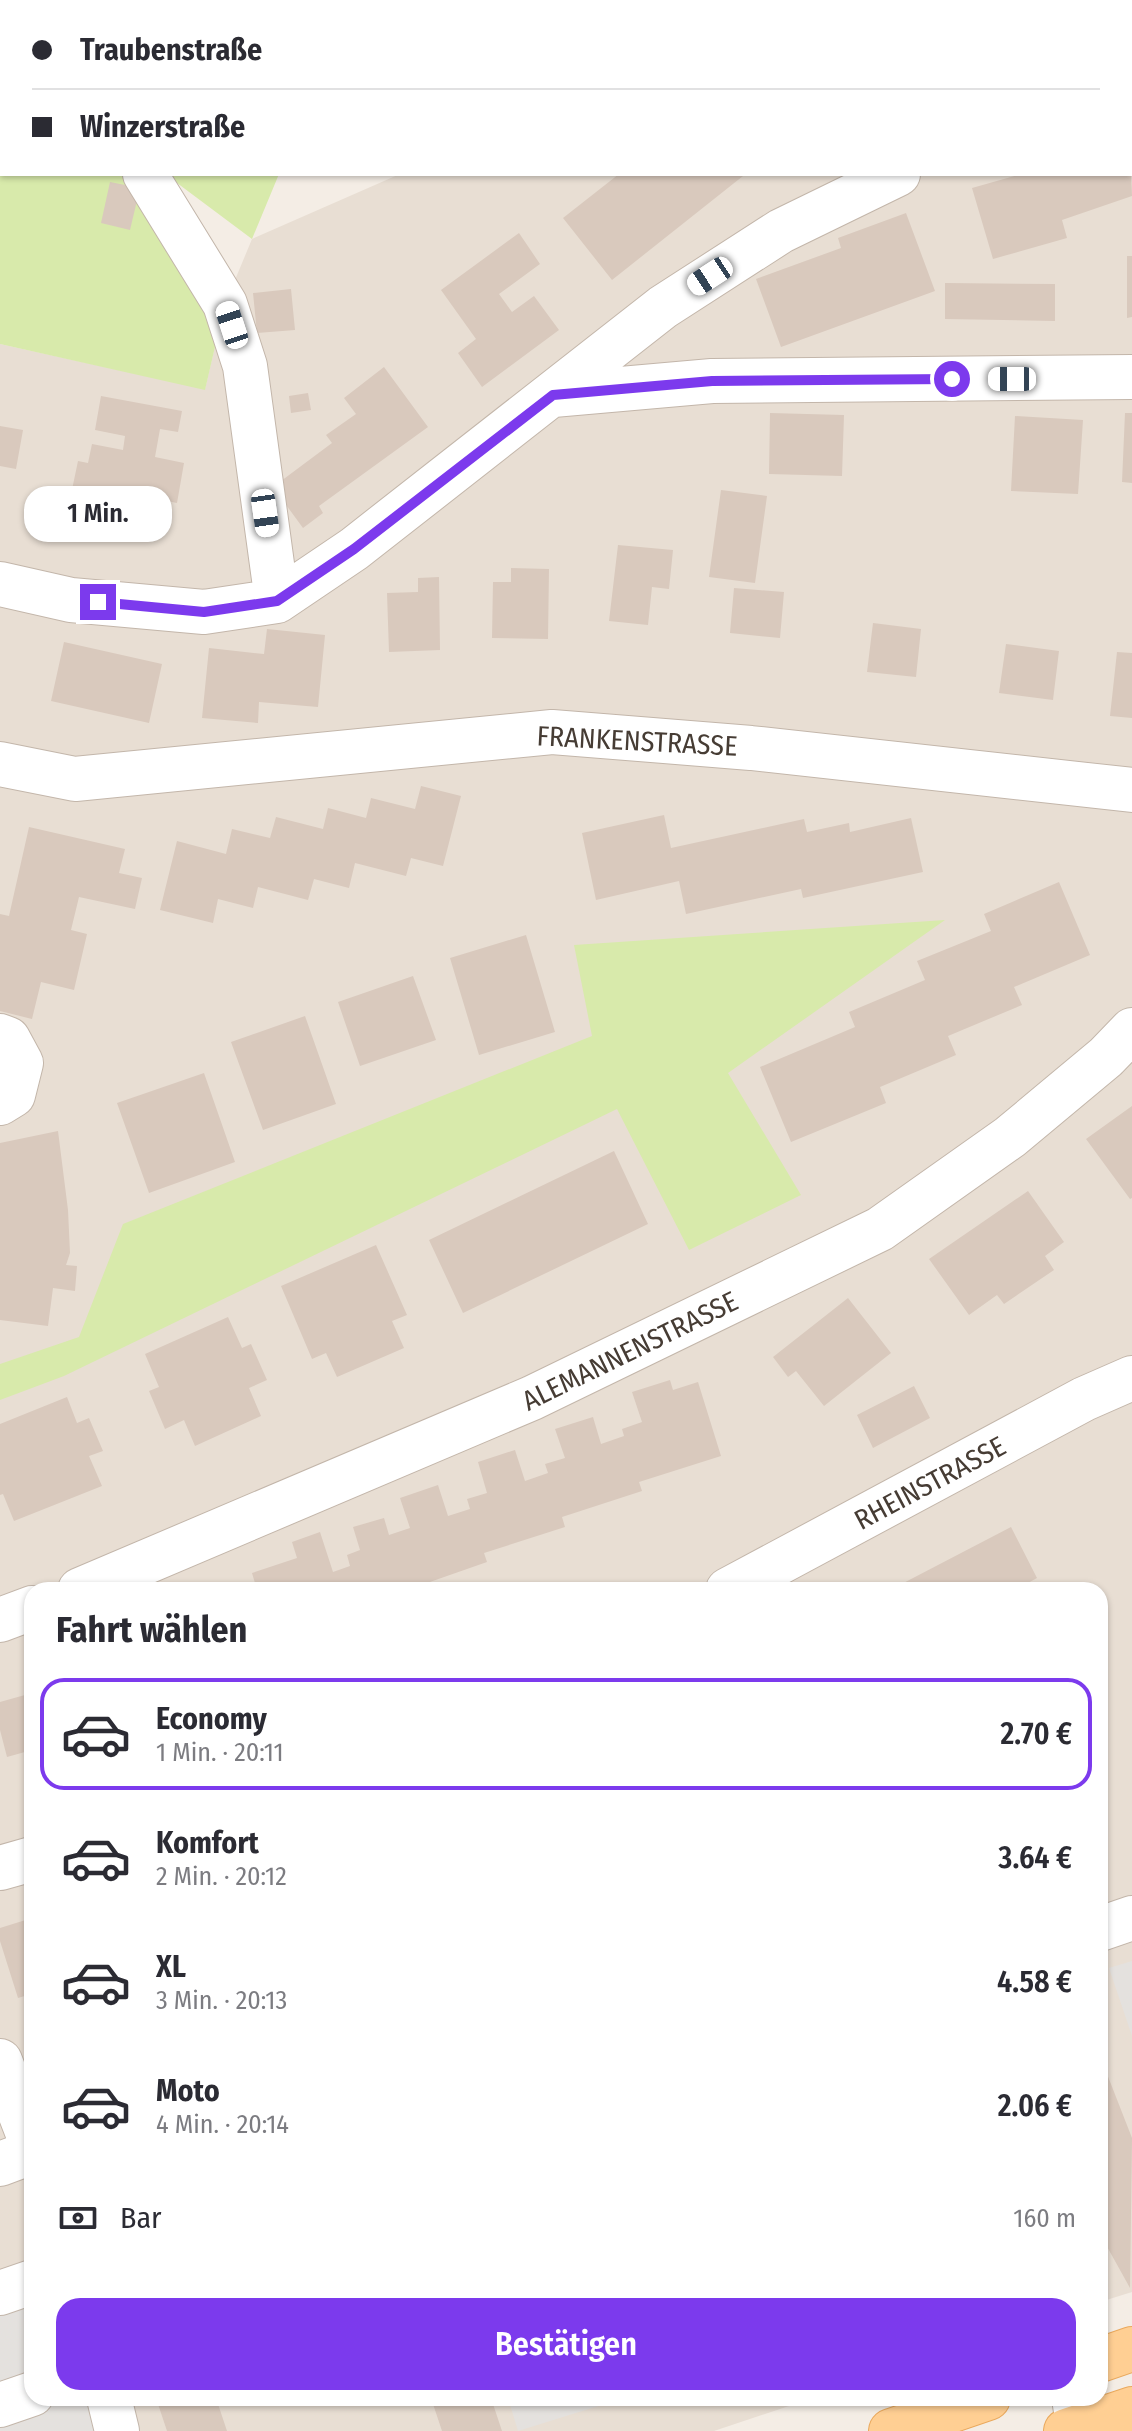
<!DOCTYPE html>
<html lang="de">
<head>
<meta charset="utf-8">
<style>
  body { margin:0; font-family:"Fira Sans Condensed",sans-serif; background:#f2f2f3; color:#2b2b33; height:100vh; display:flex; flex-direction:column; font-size:30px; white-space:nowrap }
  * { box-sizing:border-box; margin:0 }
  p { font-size:26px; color:#7c7c81 }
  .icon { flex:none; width:44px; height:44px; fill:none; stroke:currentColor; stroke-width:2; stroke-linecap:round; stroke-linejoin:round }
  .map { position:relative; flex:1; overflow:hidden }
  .drawer { position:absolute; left:24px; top:1582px; width:1084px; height:824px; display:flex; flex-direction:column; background:#fff; border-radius:24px; box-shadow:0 2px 6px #0004 }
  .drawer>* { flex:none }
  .guide { position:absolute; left:0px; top:0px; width:1132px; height:176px; box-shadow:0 2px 6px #0004; display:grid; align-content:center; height:176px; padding:0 32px; background:#fff }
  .end { position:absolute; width:36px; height:36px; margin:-18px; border:10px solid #7c3aed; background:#fff; box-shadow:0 0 0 4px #fff }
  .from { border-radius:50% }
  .bubble { position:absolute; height:56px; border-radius:24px; background:#fff; box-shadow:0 2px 6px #0004; font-size:26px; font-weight:600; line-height:56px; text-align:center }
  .car { position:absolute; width:24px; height:48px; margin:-24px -12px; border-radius:10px; box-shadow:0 0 6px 2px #0007; background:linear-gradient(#fff 24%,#345 0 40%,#fff 0 76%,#345 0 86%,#fff 0) }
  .guide b { display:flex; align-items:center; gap:28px; height:76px; font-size:30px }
  .guide b+b { border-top:2px solid #e1e1e2 }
  .guide i { width:20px; height:20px; background:#2b2b33 }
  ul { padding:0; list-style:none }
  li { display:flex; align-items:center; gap:24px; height:112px; margin:0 16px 12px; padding:0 16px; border:4px solid transparent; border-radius:24px }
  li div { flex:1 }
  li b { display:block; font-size:30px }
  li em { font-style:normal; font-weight:600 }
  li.on { border-color:#7c3aed }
  li>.icon { width:72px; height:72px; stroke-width:1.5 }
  h2 { padding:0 32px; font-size:36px; line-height:96px }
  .pay { display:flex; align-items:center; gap:20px; height:88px; padding:0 32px; font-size:30px }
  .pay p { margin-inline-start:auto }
  .primary-button { display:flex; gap:16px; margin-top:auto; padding:16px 32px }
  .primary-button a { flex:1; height:92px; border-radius:24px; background:#7c3aed; color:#fff; font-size:32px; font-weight:600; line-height:92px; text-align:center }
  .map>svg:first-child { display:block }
  .residential { fill:#e8ded3 }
  .green { fill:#d8eaab }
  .parking { fill:#e4e1de }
  .building { fill:#d9c9bd }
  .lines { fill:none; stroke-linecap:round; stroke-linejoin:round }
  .minor-casing { stroke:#c3b6aa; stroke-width:46 }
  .major-casing { stroke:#eaa95d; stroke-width:46 }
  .minor { stroke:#fff; stroke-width:44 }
  .major { stroke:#ffcf93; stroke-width:44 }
  .route { stroke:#7c3aed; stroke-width:10 }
  .labels { text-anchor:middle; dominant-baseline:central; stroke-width:8; stroke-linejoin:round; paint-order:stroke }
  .street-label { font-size:28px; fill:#463c34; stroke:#fff }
</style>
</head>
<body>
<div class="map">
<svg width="1132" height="2431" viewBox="0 0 1132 2431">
  <rect width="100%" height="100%" fill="#f4ede5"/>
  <!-- residential -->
  <path class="residential" d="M654 0H1132V2292L1100 2302V1590H32V2398H813L714 2431H0V344L205 389 225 304 252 239 400 174H1130V2H652Z"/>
  <!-- green -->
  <path class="green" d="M0 0H247L2 2V174H145L225 304 205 390 0 344Z
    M165 174H279L252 239Z
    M945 920 728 1073 801 1195 689 1250 617 1109 64 1376 0 1400V1364L79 1337 123 1224 592 1036 574 945Z"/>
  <!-- parking -->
  <path class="parking" d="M1132 1961V2036L1109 1968Z
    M32 2291V2398H125L136 2431H0V2301Z
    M508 2398H624L518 2431Z"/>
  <!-- building -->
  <path class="building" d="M619 174H742L743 176 612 280 563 218Z
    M1022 174H1131L1132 196 1062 220 1067 238 993 259 972 188Z
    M110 182 140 188 130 230 101 223Z
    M906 213 935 291 781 347 756 279 841 248 838 238Z
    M519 233 540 264 499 294 512 312 534 296 559 330 482 387 458 353 476 339 441 290Z
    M1127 256H1132V317L1127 318Z
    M945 283 1055 284V321L945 319Z
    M291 289 295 330 257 333 253 293Z
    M384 367 428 427 319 506 323 513 303 528 273 487 332 443 326 435 356 414 344 398Z
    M308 393 311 410 291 413 289 396Z
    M101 396 182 411 178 432 160 429 155 457 184 463 177 503 110 490 106 511 69 504 78 461 88 463 92 444 123 450 125 436 95 430Z
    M770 413 844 415 842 476 769 474Z
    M1125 413H1132V483L1122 482Z
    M1015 416 1083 420 1078 494 1011 491Z
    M0 426 23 430 16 469 0 466Z
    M721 490 767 496 755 583 709 577Z
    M618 545 673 550 669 589 652 587 648 625 609 621Z
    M511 568 549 569 548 639 492 638 493 582H511Z
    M439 577 440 650 389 652 387 593 418 592V578Z
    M734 588 784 592 780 638 730 633Z
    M873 623 921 629 916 677 867 672Z
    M267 629 325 635 318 707 259 702 258 723 202 718 209 648 264 654Z
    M64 642 162 664 149 723 51 701Z
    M1006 644 1059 651 1053 700 999 693Z
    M1117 652 1132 653V718L1110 716Z
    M421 786 461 796 443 866 411 858 406 876 355 863 349 888 314 879 308 900 258 887 253 908 218 899 213 923 160 910 177 841 226 854 232 829 270 838 276 817 323 829 328 808 366 818 371 798 415 809Z
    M664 815 671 848 804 819 807 832 849 823 850 832 911 818 923 872 803 898 801 889 686 914 679 881 596 900 582 833Z
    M29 827 125 849 119 873 142 878 135 909 79 897 71 930 87 934 74 990 41 982 32 1019 0 1011V914L9 916Z
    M1059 882 1090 955 1014 987 1022 1005 948 1036 956 1055 880 1087 886 1103 791 1142 760 1067 855 1027 849 1012 925 980 917 961 991 931 984 914Z
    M526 935 555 1032 479 1055 450 958Z
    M413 976 436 1040 360 1066 338 1002Z
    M305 1016 336 1104 263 1130 231 1042Z
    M204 1073 235 1162 149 1193 117 1103Z
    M1132 1106V1198L1130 1199 1086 1139Z
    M58 1131 68 1210 70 1253 66 1265 77 1266 75 1291 53 1288 48 1326 0 1320V1143Z
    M614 1151 648 1224 463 1313 429 1240Z
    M1028 1191 1064 1242 1045 1256 1054 1270 1004 1304 997 1295 969 1315 929 1259Z
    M376 1245 407 1315 392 1321 404 1348 337 1377 326 1353 312 1359 281 1286Z
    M848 1298 891 1353 824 1406 796 1371 788 1377 773 1357Z
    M228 1317 242 1348 251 1344 267 1380 249 1388 261 1416 195 1446 184 1420 165 1429 149 1391 159 1387 145 1354Z
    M670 1380 673 1390 698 1382 721 1456 639 1482 642 1491 562 1517 565 1527 484 1553 487 1562 407 1590H257L252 1573 297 1558 292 1542 320 1532 333 1572 350 1566 347 1555 360 1550 353 1527 384 1518 389 1535 410 1528 400 1498 438 1485 448 1516 470 1509 467 1499 487 1493 478 1462 515 1450 525 1481 548 1473 545 1464 565 1458 555 1429 593 1417 601 1444 624 1436 622 1429 642 1422 632 1392Z
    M914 1386 930 1418 873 1448 857 1415Z
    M67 1397 77 1423 89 1418 103 1451 89 1456 102 1486 14 1521 3 1494 0 1495V1424Z
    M1011 1527 1037 1578 1015 1590H890Z
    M32 1693V1750L7 1757 0 1730V1702Z
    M32 1918V2007H31L28 1995 18 1998 0 1941V1928Z
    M1100 2056 1132 2138 1130 2288 1100 2234Z
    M156 2398H216L227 2431H167Z
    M431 2398H491L502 2431H442Z"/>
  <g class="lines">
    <!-- minor casing -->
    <g class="minor-casing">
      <path id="minor" d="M1130 92 1132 91
        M0 134H2
        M145 174 225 304 245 366 277 601
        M553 395 712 381 1132 377
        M0 584 71 600 204 612 277 601 354 549 663 307 781 231 898 174
        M0 764 75 779 552 732 751 748 1132 790
        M0 1036 8 1039 21 1063 13 1095 0 1103
        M80 1590 532 1398 880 1229 1010 1137 1106 1057 1132 1030
        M728 1590 1084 1399 1132 1378
        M0 1620 32 1608
        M0 1868 32 1859
        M1100 1929 1132 1918
        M0 2061 32 2144
        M0 2164 32 2152
        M0 2293 32 2282
        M109 2398 117 2431
        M1074 2398 1079 2431
        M0 2405 32 2394"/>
    </g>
    <!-- major casing -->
    <g class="major-casing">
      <path id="major" d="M1100 2360 1132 2349
        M891 2431 988 2398
        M1066 2431 1132 2409"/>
    </g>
    <!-- minor -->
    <use href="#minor" class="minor"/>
    <!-- major -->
    <use href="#major" class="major"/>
  </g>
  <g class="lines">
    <!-- route -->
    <path class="route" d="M98 602 204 612 277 601 354 549 553 395 712 381 952 379"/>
  </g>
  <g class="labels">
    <!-- street labels -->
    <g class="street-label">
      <text transform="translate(637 741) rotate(3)">FRANKENSTRASSE</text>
      <text transform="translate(630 1351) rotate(-26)">ALEMANNENSTRASSE</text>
      <text transform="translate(930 1483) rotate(-28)">RHEINSTRASSE</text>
    </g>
  </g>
</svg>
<i class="end from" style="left:952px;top:379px"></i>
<i class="end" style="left:98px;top:602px"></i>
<div class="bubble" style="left:24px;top:486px;width:148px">1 Min.</div>
<i class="car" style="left:710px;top:276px;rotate:237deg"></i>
<i class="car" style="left:232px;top:325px;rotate:342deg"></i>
<i class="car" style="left:1012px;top:379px;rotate:270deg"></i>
<i class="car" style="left:265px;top:513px;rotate:172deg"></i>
<div class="guide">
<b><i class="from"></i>Traubenstraße</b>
<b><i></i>Winzerstraße</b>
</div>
<section class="drawer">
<h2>Fahrt wählen</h2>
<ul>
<li class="on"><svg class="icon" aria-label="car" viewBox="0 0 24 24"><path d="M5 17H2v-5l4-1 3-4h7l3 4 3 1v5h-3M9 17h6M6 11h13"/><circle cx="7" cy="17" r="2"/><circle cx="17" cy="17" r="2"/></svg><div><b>Economy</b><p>1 Min. · 20:11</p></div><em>2.70 €</em></li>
<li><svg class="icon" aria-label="car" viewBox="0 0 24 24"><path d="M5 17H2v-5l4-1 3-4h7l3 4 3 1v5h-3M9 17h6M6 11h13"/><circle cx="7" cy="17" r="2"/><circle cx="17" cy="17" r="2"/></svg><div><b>Komfort</b><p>2 Min. · 20:12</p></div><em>3.64 €</em></li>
<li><svg class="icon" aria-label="car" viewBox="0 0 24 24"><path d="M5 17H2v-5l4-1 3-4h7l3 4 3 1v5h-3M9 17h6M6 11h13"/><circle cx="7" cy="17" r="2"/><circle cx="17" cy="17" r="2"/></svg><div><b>XL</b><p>3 Min. · 20:13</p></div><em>4.58 €</em></li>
<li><svg class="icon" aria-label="car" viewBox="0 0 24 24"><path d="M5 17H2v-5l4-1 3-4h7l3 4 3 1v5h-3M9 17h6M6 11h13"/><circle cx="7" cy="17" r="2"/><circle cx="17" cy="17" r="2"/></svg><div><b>Moto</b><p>4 Min. · 20:14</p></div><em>2.06 €</em></li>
</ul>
<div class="pay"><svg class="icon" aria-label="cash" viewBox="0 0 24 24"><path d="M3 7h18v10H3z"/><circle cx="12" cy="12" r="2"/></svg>Bar<p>160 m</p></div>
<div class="primary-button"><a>Bestätigen</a></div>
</section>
</div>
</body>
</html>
